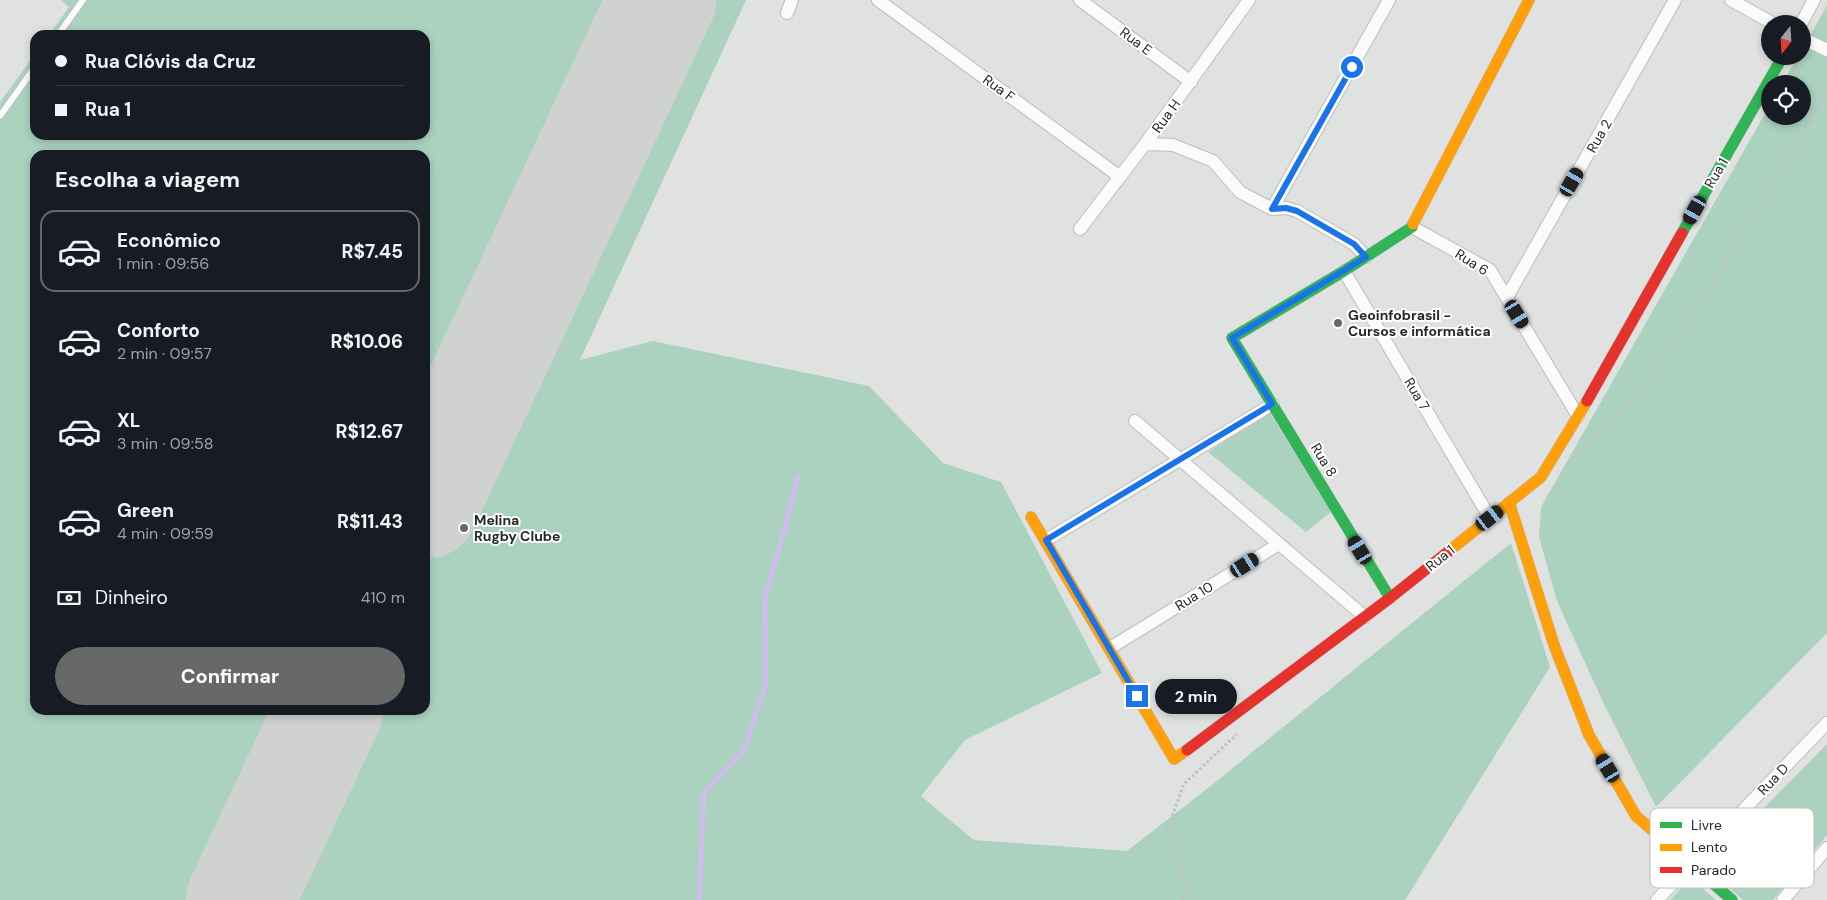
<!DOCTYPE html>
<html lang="pt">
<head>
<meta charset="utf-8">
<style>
  body { margin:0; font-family:"DM Sans",sans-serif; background:#242831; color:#f1f3f6; height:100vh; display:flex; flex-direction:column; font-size:19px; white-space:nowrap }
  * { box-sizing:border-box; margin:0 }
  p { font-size:16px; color:#9ea1a6 }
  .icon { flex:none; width:28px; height:28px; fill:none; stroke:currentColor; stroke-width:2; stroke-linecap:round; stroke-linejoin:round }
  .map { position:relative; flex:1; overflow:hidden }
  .details { position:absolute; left:30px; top:150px; width:400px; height:565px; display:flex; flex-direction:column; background:#171b24; border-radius:15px; box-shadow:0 2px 8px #0003 }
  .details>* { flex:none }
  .banner { position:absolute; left:30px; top:30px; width:400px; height:110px; border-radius:15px; box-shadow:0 2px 8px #0003; display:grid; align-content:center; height:110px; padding:0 25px; background:#171b24 }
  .needle { width:32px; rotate:197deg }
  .tools { position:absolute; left:1761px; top:15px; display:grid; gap:10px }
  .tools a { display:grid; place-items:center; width:50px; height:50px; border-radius:50%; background:#171b24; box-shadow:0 2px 8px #0003; font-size:25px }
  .end { position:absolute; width:22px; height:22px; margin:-11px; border:6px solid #1a73e8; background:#fff; box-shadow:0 0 0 2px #fff }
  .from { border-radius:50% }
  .bubble { position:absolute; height:35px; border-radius:18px; background:#171b24; box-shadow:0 2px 8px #0003; font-size:16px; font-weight:700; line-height:35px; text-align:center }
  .car { position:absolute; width:15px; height:30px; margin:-15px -8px; border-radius:6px; box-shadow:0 0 4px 1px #0007; background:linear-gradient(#222 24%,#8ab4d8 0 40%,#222 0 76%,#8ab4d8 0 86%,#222 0) }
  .banner b { display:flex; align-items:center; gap:18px; height:48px; font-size:19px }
  .banner b+b { border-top:1px solid #363941 }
  .banner i { width:12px; height:12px; background:#f1f3f6 }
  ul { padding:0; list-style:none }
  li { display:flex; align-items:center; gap:15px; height:82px; margin:0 10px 8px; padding:0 15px; border:2px solid transparent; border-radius:15px }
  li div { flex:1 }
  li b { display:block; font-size:19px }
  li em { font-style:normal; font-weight:700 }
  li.current { border-color:#676868 }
  li>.icon { width:45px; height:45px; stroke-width:1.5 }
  h2 { padding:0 25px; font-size:22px; line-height:60px }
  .pay { display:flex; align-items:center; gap:12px; height:55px; padding:0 25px; font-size:19px }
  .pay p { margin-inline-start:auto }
  .action { display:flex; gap:10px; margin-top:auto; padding:10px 25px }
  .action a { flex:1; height:58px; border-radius:30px; background:#676868; color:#fff; font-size:20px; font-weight:700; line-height:58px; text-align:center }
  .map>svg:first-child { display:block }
  .green { fill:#abd1bf; fill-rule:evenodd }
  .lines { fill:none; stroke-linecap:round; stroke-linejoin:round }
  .stream { stroke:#d0bdee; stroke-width:5 }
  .runway { stroke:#d0d2d2; stroke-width:108 }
  .lane-casing { stroke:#bcbebd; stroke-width:8 }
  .street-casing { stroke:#bcbebd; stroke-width:14 }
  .fast-casing { stroke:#bcbebd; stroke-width:12 }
  .slow-casing { stroke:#bcbebd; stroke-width:12 }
  .jam-casing { stroke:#bcbebd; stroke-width:12 }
  .path { stroke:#c0c1c1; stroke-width:3; stroke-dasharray:2.5 2.5; stroke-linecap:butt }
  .lane { stroke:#fafbfa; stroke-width:6 }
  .street { stroke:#fafbfa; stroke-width:12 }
  .fast { stroke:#30b455; stroke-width:11 }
  .slow { stroke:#ff9f0a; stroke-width:11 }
  .jam { stroke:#e5322d; stroke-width:11 }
  .route { stroke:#1a73e8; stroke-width:6 }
  .poi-dot { fill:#676868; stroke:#fff; stroke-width:2 }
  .labels { text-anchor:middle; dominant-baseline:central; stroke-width:4; stroke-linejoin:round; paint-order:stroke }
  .street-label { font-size:14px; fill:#262727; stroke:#fff }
  .poi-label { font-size:14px; font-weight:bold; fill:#262727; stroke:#fff; text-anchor:start }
  .key { fill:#fff; stroke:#bebebe; stroke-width:1 }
  .key-label { font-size:14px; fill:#262727 }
</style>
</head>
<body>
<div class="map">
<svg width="1827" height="900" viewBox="0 0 1827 900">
  <rect width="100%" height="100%" fill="#e0e2e1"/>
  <!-- green -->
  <path class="green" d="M61 0H746L580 360 653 341 869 386 943 463 1001 482 1102 673 965 740 921 796 974 840 1127 851 1203 792 1511 543 1550 667 1405 900H0V102L35 54V135H425V35H49L69 7ZM35 155H425V710H35Z
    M1827 5V633L1656 807 1602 700 1557 601 1539 537 1541 507 1770 105V116H1802V84H1782L1798 56H1802L1803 48Z
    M1270 413 1331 512 1306 532 1208 452Z
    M1827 744V835L1773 900H1743L1706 867Z
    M1691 878 1716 900H1670Z"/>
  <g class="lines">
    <!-- stream -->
    <path class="stream" d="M699 900 704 792 744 750 766 683 765 600 798 478"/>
    <!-- runway -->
    <path class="runway" d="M425 505 662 0
      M240 900 329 710"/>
    <!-- lane casing -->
    <g class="lane-casing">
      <path id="lane" d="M58 35 83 0
        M0 116 35 67"/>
    </g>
    <!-- street casing -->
    <g class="street-casing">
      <path id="street" d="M878 0 1120 177
        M1080 0 1191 82
        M1731 0 1774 24
        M787 13 792 0
        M1801 24 1814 0
        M1802 38 1827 50
        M1145 144 1173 145 1213 161 1240 192 1272 209 1286 208 1297 211 1354 244 1366 257
        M1272 209 1389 0
        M1412 227 1490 270 1578 416
        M1080 229 1145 144 1249 0
        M1344 271 1490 518
        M1507 297 1675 0
        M1135 421 1365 617
        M1046 540 1273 404
        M1110 648 1279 544
        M1657 900 1827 723
        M1783 900 1827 848"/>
    </g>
    <!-- fast casing -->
    <g class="fast-casing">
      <path id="fast" d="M1682 233 1783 56
        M1390 598 1232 338 1344 271 1412 227 1413 224
        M1667 843 1732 900"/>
    </g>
    <!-- slow casing -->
    <g class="slow-casing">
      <path id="slow" d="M1413 224 1529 0
        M1509 502 1554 645 1589 735 1636 816 1667 843
        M1031 517 1174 759 1187 750
        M1449 551 1541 477 1587 401"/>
    </g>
    <!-- jam casing -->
    <g class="jam-casing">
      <path id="jam" d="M1587 401 1682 233
        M1187 750 1390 598 1449 551"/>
    </g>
    <!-- path -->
    <path class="path" d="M1573 458 1632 402 1683 332 1827 93
      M1183 900 1187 885 1166 833 1184 784 1237 734"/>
    <!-- lane -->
    <use href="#lane" class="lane"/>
    <!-- street -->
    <use href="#street" class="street"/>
    <!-- fast -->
    <use href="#fast" class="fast"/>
    <!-- slow -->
    <use href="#slow" class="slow"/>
    <!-- jam -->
    <use href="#jam" class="jam"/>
  </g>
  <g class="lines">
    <!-- route -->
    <path class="route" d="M1137 696 1046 540 1272 404 1232 338 1366 257 1354 244 1297 211 1286 208 1272 209 1352 67"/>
  </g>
  <!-- markers -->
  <g class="poi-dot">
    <circle cx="1338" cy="323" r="5"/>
    <circle cx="464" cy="528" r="5"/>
  </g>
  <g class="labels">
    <!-- street labels -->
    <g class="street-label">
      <text transform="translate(1136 41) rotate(37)">Rua E</text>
      <text transform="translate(999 88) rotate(36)">Rua F</text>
      <text transform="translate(1166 116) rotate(-54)">Rua H</text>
      <text transform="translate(1599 136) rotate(-60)">Rua 2</text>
      <text transform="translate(1716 173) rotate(-60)">Rua 1</text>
      <text transform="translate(1472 262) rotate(32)">Rua 6</text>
      <text transform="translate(1417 394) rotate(59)">Rua 7</text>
      <text transform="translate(1324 460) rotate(59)">Rua 8</text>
      <text transform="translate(1440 558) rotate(-39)">Rua 1</text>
      <text transform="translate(1194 596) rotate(-32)">Rua 10</text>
      <text transform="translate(1773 779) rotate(-46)">Rua D</text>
    </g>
    <!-- poi labels -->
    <g class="poi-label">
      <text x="1348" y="315">Geoinfobrasil -<tspan x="1348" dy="16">Cursos e informática</tspan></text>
      <text x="474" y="520">Melina<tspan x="474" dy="16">Rugby Clube</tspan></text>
    </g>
  </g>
  <!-- legend -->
  <rect x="1650" y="808" width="164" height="80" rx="8" class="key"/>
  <rect x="1660" y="822" width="22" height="6" fill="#30b455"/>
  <rect x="1660" y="844" width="22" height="7" fill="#ff9f0a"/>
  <rect x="1660" y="867" width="22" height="6" fill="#e5322d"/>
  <g class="key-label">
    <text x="1691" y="830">Livre</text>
    <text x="1691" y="852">Lento</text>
    <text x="1691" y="875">Parado</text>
  </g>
</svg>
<div class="tools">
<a><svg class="needle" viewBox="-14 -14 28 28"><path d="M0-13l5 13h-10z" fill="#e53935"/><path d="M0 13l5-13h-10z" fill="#9ea1a6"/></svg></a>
<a><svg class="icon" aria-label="locate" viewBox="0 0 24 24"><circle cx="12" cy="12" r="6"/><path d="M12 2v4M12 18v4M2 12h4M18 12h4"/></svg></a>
</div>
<i class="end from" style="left:1352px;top:67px"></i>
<i class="end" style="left:1137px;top:696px"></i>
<div class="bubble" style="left:1155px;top:679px;width:82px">2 min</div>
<i class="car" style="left:1572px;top:182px;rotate:30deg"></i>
<i class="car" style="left:1695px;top:210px;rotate:209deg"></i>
<i class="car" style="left:1517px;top:314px;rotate:149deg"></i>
<i class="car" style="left:1490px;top:518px;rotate:52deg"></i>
<i class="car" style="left:1360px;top:550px;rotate:329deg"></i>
<i class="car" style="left:1245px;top:565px;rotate:58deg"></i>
<i class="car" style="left:1608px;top:768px;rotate:329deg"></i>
<div class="banner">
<b><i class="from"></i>Rua Clóvis da Cruz</b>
<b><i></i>Rua 1</b>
</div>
<section class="details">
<h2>Escolha a viagem</h2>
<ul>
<li class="current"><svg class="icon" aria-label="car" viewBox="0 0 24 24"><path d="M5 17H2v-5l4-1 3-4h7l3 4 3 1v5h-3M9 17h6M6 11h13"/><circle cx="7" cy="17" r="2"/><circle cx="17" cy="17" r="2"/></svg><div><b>Econômico</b><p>1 min · 09:56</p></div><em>R$7.45</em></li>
<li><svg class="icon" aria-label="car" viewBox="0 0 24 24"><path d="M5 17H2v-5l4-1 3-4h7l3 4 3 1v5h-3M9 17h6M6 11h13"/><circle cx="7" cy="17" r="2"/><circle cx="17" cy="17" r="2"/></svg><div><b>Conforto</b><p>2 min · 09:57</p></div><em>R$10.06</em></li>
<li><svg class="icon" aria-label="car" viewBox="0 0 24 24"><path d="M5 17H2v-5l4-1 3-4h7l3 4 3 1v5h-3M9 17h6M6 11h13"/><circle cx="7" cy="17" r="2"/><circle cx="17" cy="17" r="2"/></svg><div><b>XL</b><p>3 min · 09:58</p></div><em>R$12.67</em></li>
<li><svg class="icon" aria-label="car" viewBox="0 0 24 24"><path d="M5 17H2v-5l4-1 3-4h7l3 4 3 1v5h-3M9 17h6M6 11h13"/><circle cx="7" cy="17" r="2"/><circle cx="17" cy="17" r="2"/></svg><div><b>Green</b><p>4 min · 09:59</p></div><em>R$11.43</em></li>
</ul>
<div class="pay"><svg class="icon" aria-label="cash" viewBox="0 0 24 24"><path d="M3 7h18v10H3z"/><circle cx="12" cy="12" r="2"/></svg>Dinheiro<p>410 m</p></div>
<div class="action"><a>Confirmar</a></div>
</section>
</div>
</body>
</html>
